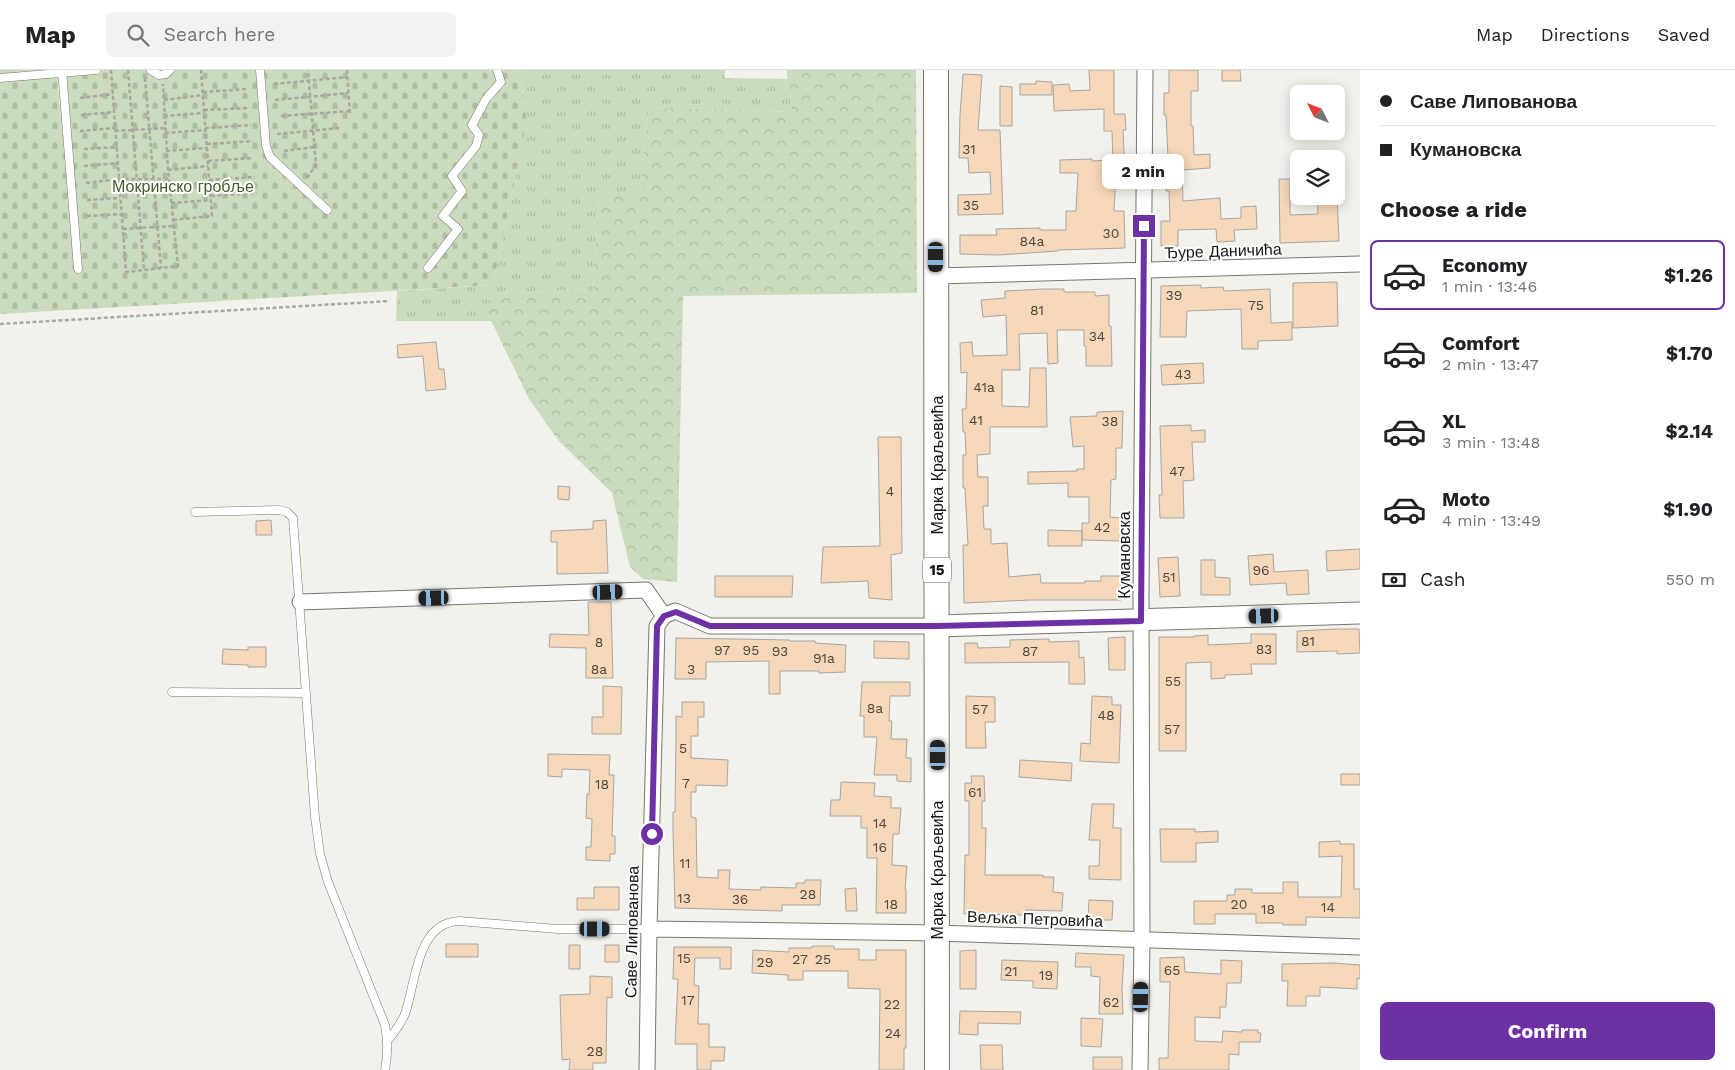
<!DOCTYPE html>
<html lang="en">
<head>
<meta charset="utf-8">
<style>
  body { margin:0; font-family:"Work Sans",sans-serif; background:#f2f2f2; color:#202124; height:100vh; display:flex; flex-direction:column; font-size:19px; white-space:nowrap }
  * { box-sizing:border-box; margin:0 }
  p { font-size:16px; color:#757577 }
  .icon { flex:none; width:28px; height:28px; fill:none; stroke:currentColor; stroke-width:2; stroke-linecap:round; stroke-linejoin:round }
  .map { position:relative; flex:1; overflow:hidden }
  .side { display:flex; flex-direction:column; background:#fff; width:375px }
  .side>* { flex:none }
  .hud { display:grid; align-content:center; height:110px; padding:0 20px; background:#fff }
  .needle { width:32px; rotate:312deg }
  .tools { position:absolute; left:1290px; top:15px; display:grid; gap:10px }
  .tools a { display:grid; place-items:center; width:55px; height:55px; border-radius:8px; background:#fff; box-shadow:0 2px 12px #0003; font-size:25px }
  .end { position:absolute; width:22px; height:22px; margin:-11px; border:6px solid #6e30a5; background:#fff; box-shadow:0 0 0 2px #fff }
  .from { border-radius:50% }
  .bubble { position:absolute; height:35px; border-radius:8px; background:#fff; box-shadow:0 2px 12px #0003; font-size:16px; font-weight:700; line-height:35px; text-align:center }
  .car { position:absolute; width:15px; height:30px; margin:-15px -8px; border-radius:6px; box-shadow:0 0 4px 1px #0007; background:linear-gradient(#222 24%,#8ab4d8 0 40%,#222 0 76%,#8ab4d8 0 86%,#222 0) }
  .hud b { display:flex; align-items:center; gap:18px; height:48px; font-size:19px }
  .hud b+b { border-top:1px solid #e0e0e0 }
  .hud i { width:12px; height:12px; background:#202124 }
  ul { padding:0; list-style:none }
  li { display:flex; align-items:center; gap:15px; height:70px; margin:0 10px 8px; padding:0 10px; border:2px solid transparent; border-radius:8px }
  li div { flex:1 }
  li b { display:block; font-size:19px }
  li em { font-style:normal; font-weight:700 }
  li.current { border-color:#6e30a5 }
  li>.icon { width:45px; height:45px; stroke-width:1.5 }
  h2 { padding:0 20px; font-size:22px; line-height:60px }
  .pay { display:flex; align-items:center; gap:12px; height:55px; padding:0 20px; font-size:19px }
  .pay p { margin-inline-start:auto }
  .cta { display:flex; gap:10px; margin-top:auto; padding:10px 20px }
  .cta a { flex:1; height:58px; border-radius:8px; background:#6e30a5; color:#fff; font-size:20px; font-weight:700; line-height:58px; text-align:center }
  header { display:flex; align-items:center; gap:30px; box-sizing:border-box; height:70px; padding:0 25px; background:#fff; border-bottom:1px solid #e0e0e0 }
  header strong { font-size:24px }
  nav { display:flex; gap:28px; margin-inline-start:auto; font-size:18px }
  .search { width:350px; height:45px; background:#f2f2f2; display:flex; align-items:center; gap:12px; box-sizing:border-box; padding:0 18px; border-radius:8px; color:#757577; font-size:19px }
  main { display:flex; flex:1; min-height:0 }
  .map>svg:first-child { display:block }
  .grass { fill:url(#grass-tufts) }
  .forest { fill:url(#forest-crowns) }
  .cemetery { fill:url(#cemetery-stones) }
  .building { fill:#f5d7ba; stroke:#a9a5a1 }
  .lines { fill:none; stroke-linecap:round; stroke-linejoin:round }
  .lane-casing { stroke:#787672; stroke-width:9 }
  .street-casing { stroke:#787672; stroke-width:17 }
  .secondary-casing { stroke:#787672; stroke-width:23 }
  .primary-casing { stroke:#787672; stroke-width:26 }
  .path { stroke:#a8a7a2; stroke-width:2.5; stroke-dasharray:4 2.5; stroke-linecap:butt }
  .lane { stroke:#fff; stroke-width:8 }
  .street { stroke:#fff; stroke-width:15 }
  .secondary { stroke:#fff; stroke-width:21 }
  .primary { stroke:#fff; stroke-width:24 }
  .route { stroke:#6e30a5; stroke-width:6 }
  .labels { text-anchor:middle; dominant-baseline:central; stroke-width:4; stroke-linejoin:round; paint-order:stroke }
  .number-label { font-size:14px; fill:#4e463e }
  .shield { fill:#fff; stroke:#5c5c5a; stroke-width:1 }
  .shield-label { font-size:15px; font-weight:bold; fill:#161614 }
  .park-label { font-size:16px; fill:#435d2c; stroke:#fff }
  .street-label { font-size:16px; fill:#161614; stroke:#fff }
</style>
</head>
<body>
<header>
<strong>Map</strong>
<div class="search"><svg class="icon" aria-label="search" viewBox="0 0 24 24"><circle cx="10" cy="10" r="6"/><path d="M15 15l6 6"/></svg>Search here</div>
<nav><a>Map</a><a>Directions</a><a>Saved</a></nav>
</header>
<main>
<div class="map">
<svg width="1360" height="1000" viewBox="0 0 1360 1000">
  <defs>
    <pattern id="grass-tufts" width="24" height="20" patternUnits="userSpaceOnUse" patternTransform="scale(1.25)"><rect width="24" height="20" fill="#cadcbd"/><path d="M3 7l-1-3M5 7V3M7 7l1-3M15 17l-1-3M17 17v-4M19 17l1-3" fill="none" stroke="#adbca2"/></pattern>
    <pattern id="forest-crowns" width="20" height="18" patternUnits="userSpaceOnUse" patternTransform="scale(1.25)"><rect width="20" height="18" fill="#cadcbd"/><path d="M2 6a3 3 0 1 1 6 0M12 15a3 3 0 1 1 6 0" fill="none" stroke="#adbca2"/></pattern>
    <pattern id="cemetery-stones" width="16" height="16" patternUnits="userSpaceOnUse" patternTransform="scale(1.25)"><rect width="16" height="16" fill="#cadcbd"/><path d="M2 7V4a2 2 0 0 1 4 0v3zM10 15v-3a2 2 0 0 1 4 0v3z" fill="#adbca2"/></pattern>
  </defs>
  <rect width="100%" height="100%" fill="#f2f1eb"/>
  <!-- grass -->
  <path class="grass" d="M519 0H725V8L787 9 792 42 649 37 640 123 599 126 593 219 494 224 486 240 492 251H396L397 221 493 215 527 51Z"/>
  <!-- forest -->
  <path class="forest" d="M787 0H916L917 223 683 226 677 512 643 509 630 497 612 423 558 370 529 329 486 240 494 224 593 219 599 126 640 122 649 37 792 42 787 9Z"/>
  <!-- cemetery -->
  <path class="cemetery" d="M0 0H57L62 68 58 0H519L527 51 493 215 0 244Z"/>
  <!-- building -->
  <path class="building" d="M1089 0H1114V44H1125L1126 60H1123L1125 101 1116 102 1114 141H1124L1125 178 1058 180V181L999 185 960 184V165H997L996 159 1040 158V160H1066V141H1076L1078 103H1060V90L1092 89V91L1113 90 1112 61H1104V39L1054 41 1053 15 1069 14 1070 21 1090 20Z
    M1169 0H1198V21H1191V56H1193L1194 85 1210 84V98L1182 100 1183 131 1220 128 1221 149 1241 148V137L1256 136 1257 159 1234 160 1235 171 1217 172 1216 159 1178 160V176H1161V151H1170L1169 121H1166L1164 87H1168L1166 45H1164V23H1169Z
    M1222 0H1240L1241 11H1222Z
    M963 4 982 5 978 60H1000L1003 144 958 145V125L991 124 990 102 969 103 968 88H959L960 45Z
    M1036 11 1052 12V25H1020V14H1036Z
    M1000 16 1012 17V56H1000Z
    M1279 109H1290V145L1318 144 1317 126H1337L1339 171 1280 173Z
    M1337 212 1338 256 1293 258V213Z
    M1201 215V218L1223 217 1224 221 1270 219 1271 253 1292 252V270L1258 271V279H1242L1241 239 1187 241 1186 267H1160L1161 216Z
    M1044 219H1064V222H1095V226L1109 225V256H1111L1112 296H1086V276H1084V260H1057L1058 293 1048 294 1047 263 1019 264 1020 300H1002V336L1029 337 1030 298H1046L1047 357H990V384L977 385 978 407H988V436H983L984 459H991V474L1007 473 1009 507 1040 504 1041 513H1085V511H1101V506H1121V530H1030L964 533 963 475H968L965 418H963V385H966L965 362H963L962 339H966L967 302 961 303 960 273 972 272 973 286 1007 285 1006 245 983 247 981 230 1005 228V221Z
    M436 272 439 299H444L446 319 426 321 423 286 398 288 397 275Z
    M1203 293 1204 313 1162 315 1161 295Z
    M1123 341 1122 378H1116V409L1111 410 1110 447 1122 448V471L1082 470V453H1089V427H1068V413L1028 414V402L1077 401V399H1084V376L1073 377 1070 347 1097 346V342Z
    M1191 355V361L1205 360V372H1192L1194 410 1183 411 1184 448H1160L1159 425H1162L1160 356Z
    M878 367H901L902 483 891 485 892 530 869 528 868 511 821 513 823 477 880 476Z
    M558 416 570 417 569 430 558 429Z
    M271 450 272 465H256V451Z
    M606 450 608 503 557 504V472H551V461L593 459V451Z
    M1048 460 1082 461V476H1048Z
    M1360 479V499L1327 501 1326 481Z
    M1273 484 1274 502 1308 500 1309 524 1287 525 1286 513 1250 515 1248 486Z
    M1178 487 1180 526 1160 527 1158 488Z
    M1201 490H1215V507L1230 508V525H1201Z
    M715 506H793L792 527H715Z
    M588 532H611L613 608H586V578L549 577 550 564 589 565Z
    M1336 559H1359L1360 583 1337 584V581L1297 582V561Z
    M1251 564H1276V594H1251L1252 604 1225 605V608L1211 609V592L1186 593V681H1159V567H1194V566L1208 565V575L1251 573Z
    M1125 567V600H1109L1108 568Z
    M676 568 790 570V571H815V573L846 575 845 602 819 603V601H780V624H769V591L706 592V609H675Z
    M1049 569V572L1079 571V588L1084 587 1085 614H1069V592L965 593V573H977L978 578 1010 577V570Z
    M874 571 909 572V589L874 588Z
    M248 577H266V597H248V595L222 594 223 579 248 580Z
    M862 612H910V626H890L889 651H892L891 669H907L906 688H911V712L897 711V705H874L877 667H864V646H860Z
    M603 616 622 617 621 664H592V647H603Z
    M966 626 995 627V652H985L986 678H966Z
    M1092 626 1112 627V635H1121L1119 693 1080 691 1081 673 1090 674Z
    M682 632H704V647H698V666H691V688L728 690 727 716 696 715V722H691V747L696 748 697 807 718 808V800H730L729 819 761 820V817L796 818V813H805V810H821L820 835H782V841L675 838 673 761V742H675L676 665V646L682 647Z
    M548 684 610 685 609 705H614L612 766H615V784H610V791L586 790V777H591L592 749 586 748 587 724H589L590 700 562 699V707L548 706Z
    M1020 690 1072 693 1071 711 1019 707Z
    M1341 704H1360V715H1341Z
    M971 706H984L985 731H982V758H986L985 805H1043V807H1054L1053 822 1063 823 1062 841 1026 840V845L964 844 965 785H969V731H965V713H972Z
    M841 712 875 713 874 726 891 727V738H901L899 764H893L892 795 907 796 905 819H906V843H876L877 788H867V758H861V746H830L831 730H840Z
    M1092 734H1114L1113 758H1121V810L1089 809V796H1099L1100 770H1089Z
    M1160 759H1195V762L1218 761V772L1196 773V792H1161Z
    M1340 771V774H1354V819H1360V848L1306 847V855H1283V853H1256V844H1215V854H1194V831H1227V825H1235V819H1252V823H1283V812H1298V827H1341L1342 786 1319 787V772Z
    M594 817H619V840H577V828H594Z
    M856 818 857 841H846L845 819Z
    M1089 830 1113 831 1112 850H1088Z
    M446 874H478V887H446Z
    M569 875H580V899H569Z
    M605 875H619V892H605Z
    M812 876H834V879H859V890H876V880H906V978H904V1000H879L880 919 848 918V901H803V910H788V905L752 903 753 880 789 882V878H812Z
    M674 877H731V899H720V888H695L694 915 699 916 698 954H709V977H725L724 991H711V1000H697V974H675L678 909H673Z
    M976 880V919H960V881Z
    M1076 883 1124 885 1122 920 1123 944H1099L1100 907 1091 906V897H1075Z
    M1184 887 1185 902 1221 904V890L1242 891 1241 913H1227L1226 937H1220V948L1195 947V971L1222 972 1223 961 1242 962V960H1258V963H1261L1260 972H1239V985L1229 984V1000H1159V988H1168L1170 912H1160V888Z
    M1002 890 1058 892 1057 919 1033 918V911L1001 910Z
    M1334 893 1360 895V909L1357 908V919L1320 917V926H1306V936H1287L1288 911H1282V894Z
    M590 906 612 907V928L607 927 606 993H593V1000H569L570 989 562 990 560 925 590 924Z
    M960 941 1021 942 1020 954 978 953V965L959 964Z
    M1081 948 1103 949 1101 977 1081 976Z
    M980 975H1002L1003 1000H981Z
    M1093 987H1122V1000H1093Z"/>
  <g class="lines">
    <!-- lane casing -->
    <g class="lane-casing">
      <path id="lane" d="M62 0 78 199
        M151 0 159 5 166 4 170 0
        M260 0 266 76 270 87 327 140
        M0 8 96 0
        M428 198 458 159 443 146 462 121 452 106 476 76 479 65 472 55 486 29 501 12 497 0
        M195 442 279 440 287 442 293 448 315 747 320 784 328 812 385 955C388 971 388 985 385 1000
        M172 622 306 623
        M388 970C395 961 403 952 406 941 416 910 417 853 459 851L558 859H649"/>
    </g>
    <!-- street casing -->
    <g class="street-casing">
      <path id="street" d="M936 206 1360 194
        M300 532 646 520 664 546
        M664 546 675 541 710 556H937
        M649 859 937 863 1360 877
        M647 1000 649 859 657 556 664 546
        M1140 1000 1142 870 1141 527 1145 0"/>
    </g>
    <!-- secondary casing -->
    <g class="secondary-casing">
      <path id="secondary" d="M937 556 1360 543"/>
    </g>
    <!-- primary casing -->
    <g class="primary-casing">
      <path id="primary" d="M936 0 937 1000"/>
    </g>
    <!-- path -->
    <path class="path" d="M111 0 126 202 178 196 168 100 163 14
      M128 0 144 200
      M347 0 350 45
      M145 8 161 198
      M274 14 347 7
      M203 22 247 19
      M80 28 113 24
      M164 30 203 25
      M275 30 348 23
      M204 40 249 38
      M81 45 114 42
      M164 46 204 43
      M281 46 350 41
      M205 58 251 55
      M80 61 115 58
      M115 61 165 58
      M165 63 206 60
      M277 64 340 58
      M207 74 253 71
      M84 79 116 77
      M166 81 207 78
      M284 81 314 77
      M208 91 253 88
      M84 96 118 93
      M168 100 208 96
      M307 108 316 95 308 0
      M209 110 255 107
      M86 113 119 109H169
      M169 116 210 112
      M211 126 257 123
      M87 130 120 128
      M171 133 211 130
      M87 146 122 144
      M173 150 212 146 201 0
      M123 159 174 156
      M0 254 389 231"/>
    <!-- lane -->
    <use href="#lane" class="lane"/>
    <!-- street -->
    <use href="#street" class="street"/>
    <!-- secondary -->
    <use href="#secondary" class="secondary"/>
    <!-- primary -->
    <use href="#primary" class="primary"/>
  </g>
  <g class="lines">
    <!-- route -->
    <path class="route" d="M652 764 657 556 664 546 676 542 710 556H937L1141 551 1144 156"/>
  </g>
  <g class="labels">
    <!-- number labels -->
    <g class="number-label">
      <text x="969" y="79">31</text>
      <text x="971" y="135">35</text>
      <text x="1111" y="163">30</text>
      <text x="1032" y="171">84a</text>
      <text x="1174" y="225">39</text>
      <text x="1256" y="235">75</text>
      <text x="1037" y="240">81</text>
      <text x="1097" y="266">34</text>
      <text x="1183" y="304">43</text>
      <text x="984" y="317">41a</text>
      <text x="976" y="350">41</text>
      <text x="1110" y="351">38</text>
      <text x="1177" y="401">47</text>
      <text x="890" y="421">4</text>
      <text x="1102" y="457">42</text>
      <text x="1261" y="500">96</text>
      <text x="1169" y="507">51</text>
      <text x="1308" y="571">81</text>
      <text x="599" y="572">8</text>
      <text x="1264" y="579">83</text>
      <text x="722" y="580">97</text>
      <text x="751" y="580">95</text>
      <text x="780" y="581">93</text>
      <text x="1030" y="581">87</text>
      <text x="824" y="588">91a</text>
      <text x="599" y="599">8a</text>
      <text x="691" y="599">3</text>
      <text x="1173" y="611">55</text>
      <text x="875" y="638">8a</text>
      <text x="980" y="639">57</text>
      <text x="1106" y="645">48</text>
      <text x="1172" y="659">57</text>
      <text x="683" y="678">5</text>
      <text x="686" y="713">7</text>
      <text x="602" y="714">18</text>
      <text x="975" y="722">61</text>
      <text x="880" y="753">14</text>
      <text x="880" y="777">16</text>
      <text x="685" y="793">11</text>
      <text x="808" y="824">28</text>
      <text x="684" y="828">13</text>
      <text x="740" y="829">36</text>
      <text x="891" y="834">18</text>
      <text x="1239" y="834">20</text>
      <text x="1328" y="837">14</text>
      <text x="1268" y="839">18</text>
      <text x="684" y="888">15</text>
      <text x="800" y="889">27</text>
      <text x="823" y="889">25</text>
      <text x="765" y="892">29</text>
      <text x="1172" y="900">65</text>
      <text x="1011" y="901">21</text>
      <text x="1046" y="905">19</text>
      <text x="688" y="930">17</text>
      <text x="1111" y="932">62</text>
      <text x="892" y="934">22</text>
      <text x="893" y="963">24</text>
      <text x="595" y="981">28</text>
    </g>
    <!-- shield labels -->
    <rect class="shield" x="923" y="487.5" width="28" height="25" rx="4"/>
    <g class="shield-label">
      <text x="937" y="500">15</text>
    </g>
    <!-- park labels -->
    <g class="park-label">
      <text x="183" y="116">Мокринско гробље</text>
    </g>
    <!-- street labels -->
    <g class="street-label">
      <text transform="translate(1223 181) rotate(-2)">Ђуре Даничића</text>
      <text transform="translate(937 395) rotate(-90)">Марка Краљевића</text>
      <text transform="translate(1124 485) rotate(-90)">Кумановска</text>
      <text transform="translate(937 800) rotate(-90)">Марка Краљевића</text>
      <text transform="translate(1035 849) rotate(2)">Вељка Петровића</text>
      <text transform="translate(632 862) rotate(-89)">Саве Липованова</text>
    </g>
  </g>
</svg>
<div class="tools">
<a><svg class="needle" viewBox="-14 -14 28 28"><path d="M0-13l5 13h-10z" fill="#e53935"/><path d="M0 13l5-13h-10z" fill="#757577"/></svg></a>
<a><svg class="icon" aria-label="layers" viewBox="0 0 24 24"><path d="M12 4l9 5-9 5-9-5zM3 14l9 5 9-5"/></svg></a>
</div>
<i class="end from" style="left:652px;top:764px"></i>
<i class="end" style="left:1144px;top:156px"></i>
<div class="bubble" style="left:1102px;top:84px;width:82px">2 min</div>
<i class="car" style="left:936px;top:187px;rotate:180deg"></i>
<i class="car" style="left:608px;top:522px;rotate:88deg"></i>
<i class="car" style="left:434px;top:528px;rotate:268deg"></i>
<i class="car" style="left:1264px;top:546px;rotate:268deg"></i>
<i class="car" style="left:938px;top:685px;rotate:0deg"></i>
<i class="car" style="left:595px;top:859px;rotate:90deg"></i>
<i class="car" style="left:1141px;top:927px;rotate:1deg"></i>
</div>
<section class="side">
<div class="hud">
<b><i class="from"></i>Саве Липованова</b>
<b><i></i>Кумановска</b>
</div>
<h2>Choose a ride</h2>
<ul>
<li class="current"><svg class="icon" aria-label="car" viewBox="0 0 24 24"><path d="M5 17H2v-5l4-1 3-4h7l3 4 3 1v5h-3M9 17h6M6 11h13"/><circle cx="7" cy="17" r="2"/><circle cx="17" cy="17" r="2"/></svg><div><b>Economy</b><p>1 min · 13:46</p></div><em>$1.26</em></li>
<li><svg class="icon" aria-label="car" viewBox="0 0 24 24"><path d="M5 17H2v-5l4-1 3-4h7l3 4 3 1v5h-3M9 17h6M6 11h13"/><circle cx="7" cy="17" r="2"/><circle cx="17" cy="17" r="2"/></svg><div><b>Comfort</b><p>2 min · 13:47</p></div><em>$1.70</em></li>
<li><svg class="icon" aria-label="car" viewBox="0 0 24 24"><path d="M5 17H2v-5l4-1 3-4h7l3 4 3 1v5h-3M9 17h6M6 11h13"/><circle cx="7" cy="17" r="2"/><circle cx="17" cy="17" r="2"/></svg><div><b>XL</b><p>3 min · 13:48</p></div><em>$2.14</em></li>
<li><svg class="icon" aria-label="car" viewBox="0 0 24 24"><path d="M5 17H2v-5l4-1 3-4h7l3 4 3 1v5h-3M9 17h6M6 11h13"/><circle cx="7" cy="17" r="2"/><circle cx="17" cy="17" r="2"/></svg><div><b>Moto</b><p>4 min · 13:49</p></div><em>$1.90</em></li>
</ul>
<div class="pay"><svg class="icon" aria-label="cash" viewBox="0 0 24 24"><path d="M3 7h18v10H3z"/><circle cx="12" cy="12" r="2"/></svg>Cash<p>550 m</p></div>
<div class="cta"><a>Confirm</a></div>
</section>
</main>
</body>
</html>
